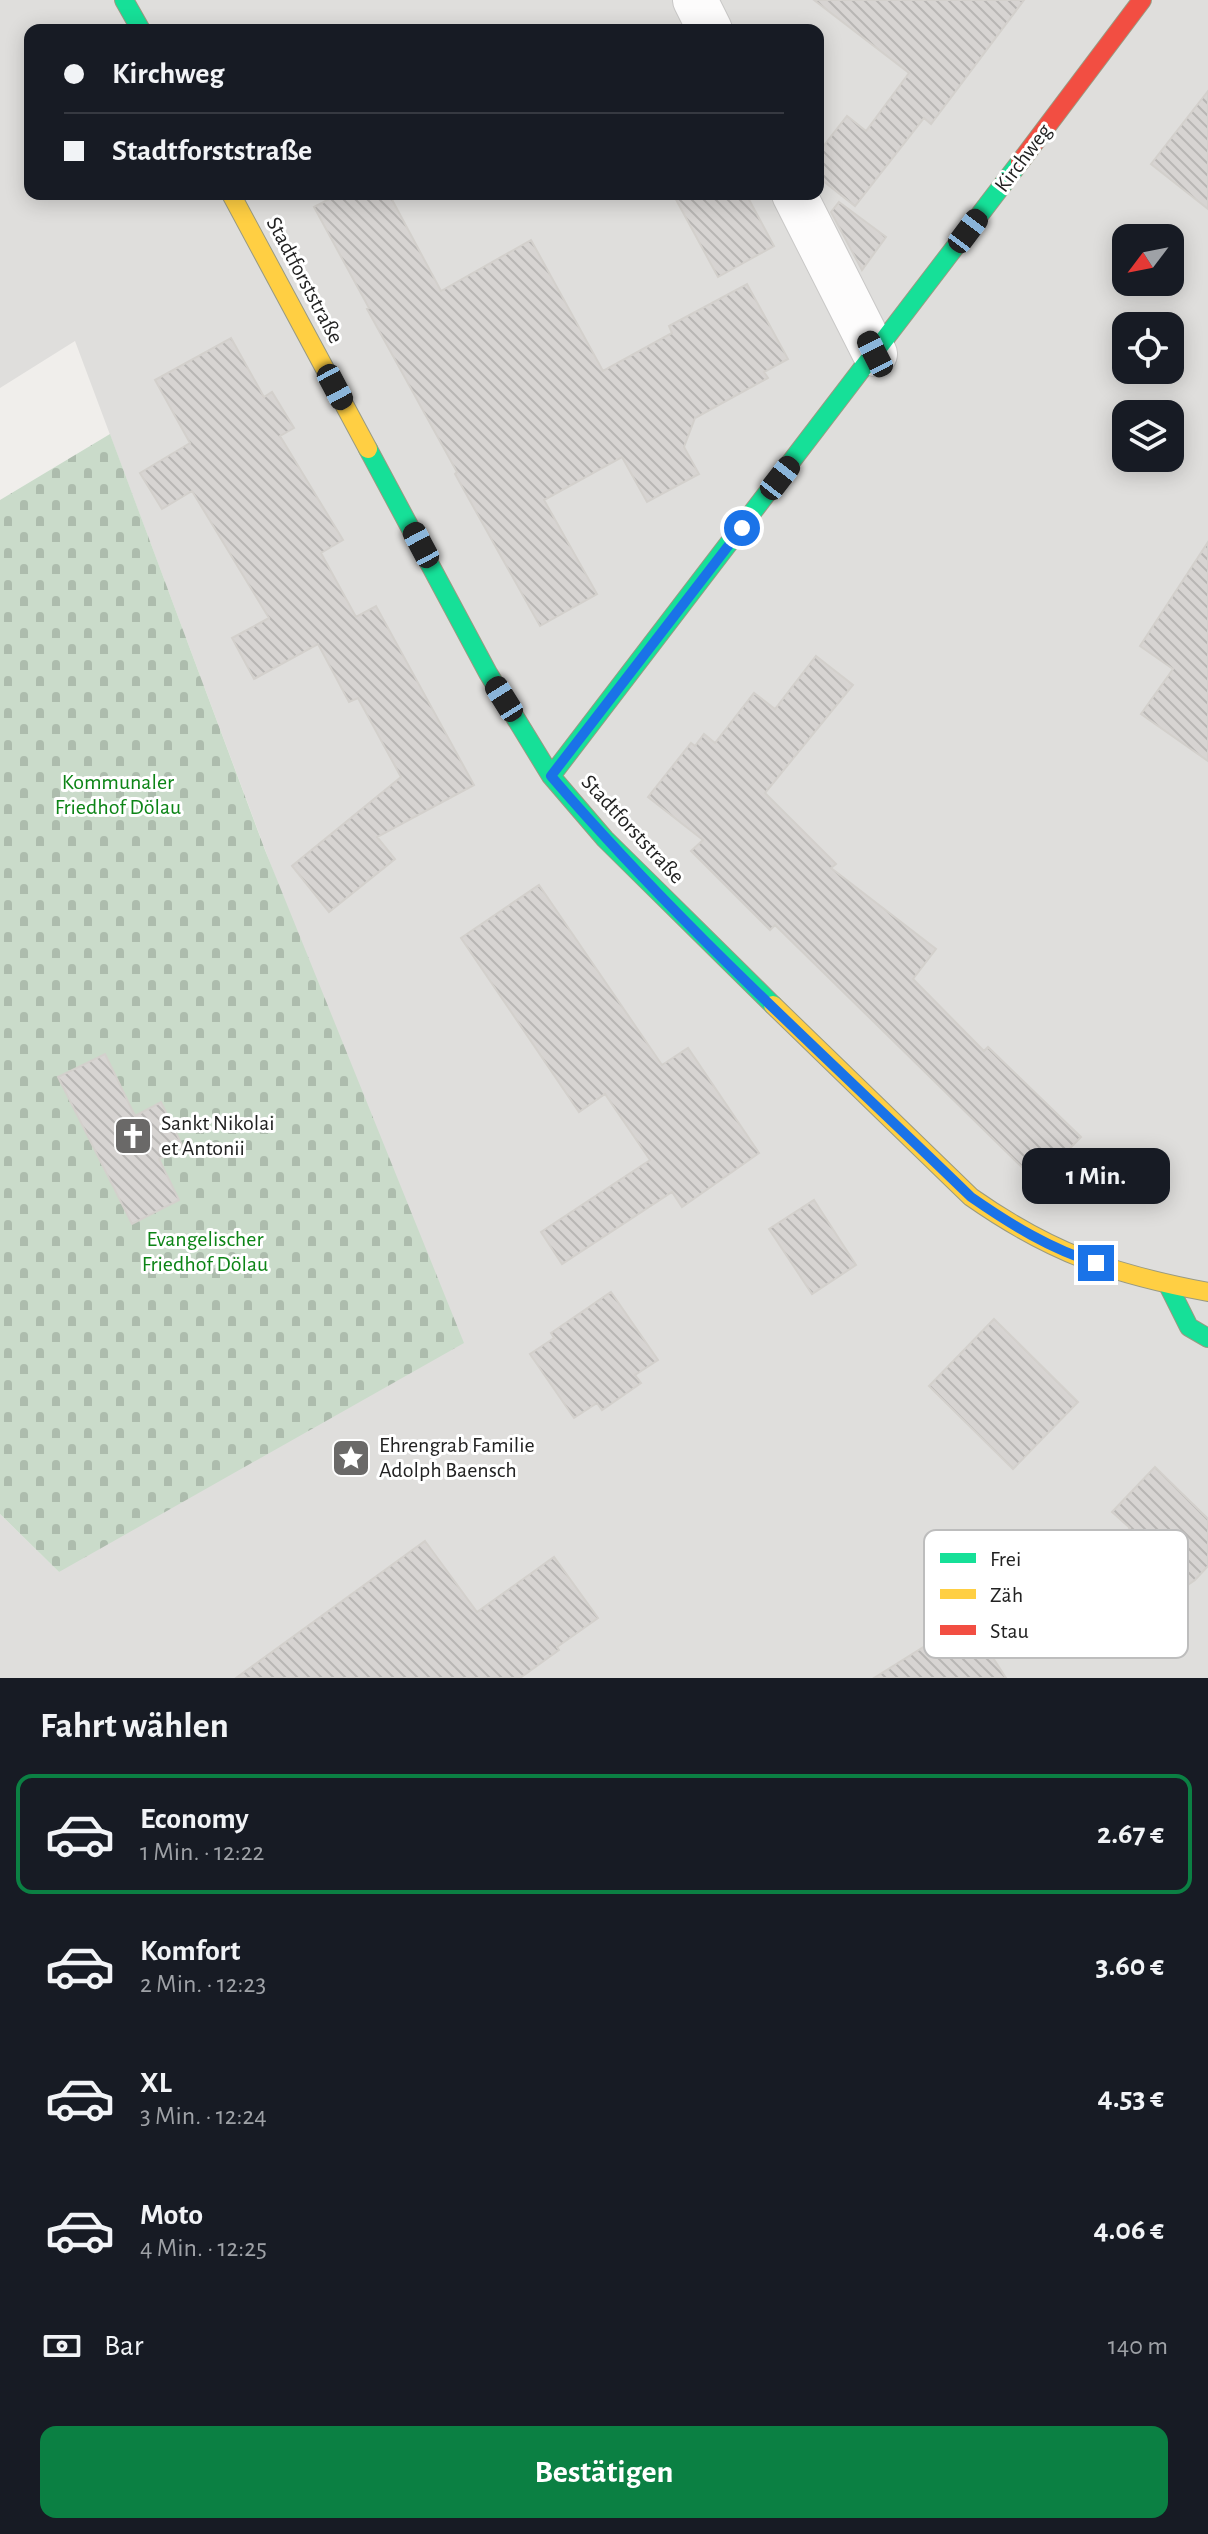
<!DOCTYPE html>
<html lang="de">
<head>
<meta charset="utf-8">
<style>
  body { margin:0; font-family:"Alegreya Sans",sans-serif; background:#242831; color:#f1f3f6; height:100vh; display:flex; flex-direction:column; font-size:30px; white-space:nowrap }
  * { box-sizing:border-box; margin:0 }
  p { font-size:26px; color:#9ea1a6 }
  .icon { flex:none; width:44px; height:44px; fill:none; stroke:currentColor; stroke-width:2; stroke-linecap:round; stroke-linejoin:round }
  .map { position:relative; height:1678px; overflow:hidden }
  .details { display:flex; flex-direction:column; background:#171b24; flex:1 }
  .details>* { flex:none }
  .hud { position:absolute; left:24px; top:24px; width:800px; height:176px; border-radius:16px; box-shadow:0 4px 20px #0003; display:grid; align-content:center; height:176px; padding:0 40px; background:#171b24 }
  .needle { width:52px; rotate:238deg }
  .fabs { position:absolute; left:1112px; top:224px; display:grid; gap:16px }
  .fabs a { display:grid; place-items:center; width:72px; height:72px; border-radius:16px; background:#171b24; box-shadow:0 4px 20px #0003; font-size:40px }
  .end { position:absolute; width:36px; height:36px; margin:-18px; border:10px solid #1a73e8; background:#fff; box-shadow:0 0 0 4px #fff }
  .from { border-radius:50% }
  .bubble { position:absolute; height:56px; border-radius:16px; background:#171b24; box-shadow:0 4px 20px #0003; font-size:26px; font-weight:700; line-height:56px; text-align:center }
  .car { position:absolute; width:24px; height:48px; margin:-24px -12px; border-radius:10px; box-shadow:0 0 6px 2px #0007; background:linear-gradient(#222 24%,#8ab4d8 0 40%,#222 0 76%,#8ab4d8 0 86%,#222 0) }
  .hud b { display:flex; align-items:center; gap:28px; height:76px; font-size:30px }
  .hud b+b { border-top:2px solid #363941 }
  .hud i { width:20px; height:20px; background:#f1f3f6 }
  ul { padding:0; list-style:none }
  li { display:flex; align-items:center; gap:24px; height:120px; margin:0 16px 12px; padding:0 24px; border:4px solid transparent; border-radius:16px }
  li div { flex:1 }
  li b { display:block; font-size:30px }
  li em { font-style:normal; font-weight:700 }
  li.active { border-color:#0b8043 }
  li>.icon { width:72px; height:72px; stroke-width:1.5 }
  h2 { padding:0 40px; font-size:36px; line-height:96px }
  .pay { display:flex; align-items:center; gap:20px; height:88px; padding:0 40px; font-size:30px }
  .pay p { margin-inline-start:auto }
  .button { display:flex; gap:16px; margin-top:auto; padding:16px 40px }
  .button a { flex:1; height:92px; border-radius:16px; background:#0b8043; color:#fff; font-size:32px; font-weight:700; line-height:92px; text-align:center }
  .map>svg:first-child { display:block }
  .residential { fill:#dfdedc; fill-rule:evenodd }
  .cemetery { fill:url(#cemetery-stones) }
  .building { fill:url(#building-back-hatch); stroke:#d3d0cc; stroke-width:2 }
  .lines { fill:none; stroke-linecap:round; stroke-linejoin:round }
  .street-casing { stroke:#c9c8c7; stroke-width:46 }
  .fast-casing { stroke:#999a82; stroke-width:20 }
  .slow-casing { stroke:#999a82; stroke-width:20 }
  .jam-casing { stroke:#999a82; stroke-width:20 }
  .street { stroke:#fdfcfc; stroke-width:44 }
  .fast { stroke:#16e098; stroke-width:18 }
  .slow { stroke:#ffcf43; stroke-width:18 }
  .jam { stroke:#f24e42; stroke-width:18 }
  .route { stroke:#1a73e8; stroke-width:10 }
  .labels { text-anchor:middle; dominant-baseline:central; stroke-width:6; stroke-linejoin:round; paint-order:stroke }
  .street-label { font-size:22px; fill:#222; stroke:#fff }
  .park-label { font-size:22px; fill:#0c8416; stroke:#fff }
  .poi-label { font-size:22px; fill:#222; stroke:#fff; text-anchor:start }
  .key { fill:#fff; stroke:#bdbdbd; stroke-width:2 }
  .key-label { font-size:22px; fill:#222 }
</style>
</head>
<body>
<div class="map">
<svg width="1208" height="1678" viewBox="0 0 1208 1678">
  <defs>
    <pattern id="cemetery-stones" width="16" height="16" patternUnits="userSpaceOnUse" patternTransform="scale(2)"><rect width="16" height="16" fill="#cadbca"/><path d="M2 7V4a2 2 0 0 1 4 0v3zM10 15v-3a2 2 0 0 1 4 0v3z" fill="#adbcad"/></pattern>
    <pattern id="building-back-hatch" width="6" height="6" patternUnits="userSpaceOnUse" patternTransform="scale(2)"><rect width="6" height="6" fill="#d7d4d2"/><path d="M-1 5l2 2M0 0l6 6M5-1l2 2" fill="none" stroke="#b8b6b4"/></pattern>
  </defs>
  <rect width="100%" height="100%" fill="#f0eeeb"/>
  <!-- residential -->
  <path class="residential" d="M0 0H1208V1678H0V1514L59 1572 288 911 75 341 0 388ZM30 30H818V194H30ZM1126 238H1170V282H1126ZM1126 326H1170V370H1126ZM1126 414H1170V458H1126Z"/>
  <!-- cemetery -->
  <path class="cemetery" d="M110 434 265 850 464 1343 59 1572 0 1514V500Z"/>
  <!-- building -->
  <path class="building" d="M814 0H1024L931 124 924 118 855 206 818 177V153L847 116 866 131 909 73Z
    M1208 91V209L1151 164Z
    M339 194H389L441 291 531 240 603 371 672 333 669 326 747 284 788 359 764 372 768 378 695 418 684 447 699 474 647 502 622 457 544 500 597 594 540 626 455 474 457 472 367 309 369 308 314 207Z
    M673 194H746L774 246 718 277Z
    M839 202 886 237 862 270 831 212Z
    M231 338 264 397 272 392 294 428 280 436 343 540 321 553 356 617 376 606 474 785 377 837 395 859 329 912 292 866 401 777 358 698 349 702 318 644 254 679 232 638 269 618 192 491 162 509 140 473 190 443 155 380Z
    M1208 542V761L1141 714 1173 669 1140 646Z
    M816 656 853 685 765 793 836 864 831 868 936 949 913 979 984 1051 988 1047 1081 1137 1037 1182 775 925 770 930 691 851 703 840 648 797 691 743 695 746 704 734 715 743 754 693 775 709Z
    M539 885 662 1065 688 1048 759 1153 682 1207 672 1192 562 1264 541 1232 650 1160 605 1094 579 1112 461 938Z
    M105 1054 135 1116 161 1102 183 1147 159 1159 179 1200 132 1224 58 1077Z
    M814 1200 856 1265 812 1294 769 1229Z
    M611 1292 658 1360 635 1375 641 1383 602 1410 597 1403 574 1418 530 1354 554 1338 551 1333Z
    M994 1319 1078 1402 1013 1469 929 1386Z
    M1155 1467 1208 1519V1566L1195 1580 1086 1655 1046 1609 1121 1552 1114 1545 1130 1528 1112 1512Z
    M425 1541 477 1612 554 1557 598 1618 557 1647 559 1650 520 1678H236Z
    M968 1619 1006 1678H874Z"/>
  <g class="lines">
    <!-- street casing -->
    <g class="street-casing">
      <path id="street" d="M695 0 710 30
        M794 194 875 354"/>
    </g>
    <!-- fast casing -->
    <g class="fast-casing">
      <path id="fast" d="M124 0 141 30
        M368 449 488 673 551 776 605 839 773 1005
        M551 776 1020 162
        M1168 1285 1189 1327 1208 1338"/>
    </g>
    <!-- slow casing -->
    <g class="slow-casing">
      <path id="slow" d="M231 194 368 449
        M773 1005 971 1197C1051 1253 1112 1274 1208 1292"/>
    </g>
    <!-- jam casing -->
    <g class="jam-casing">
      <path id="jam" d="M1020 162 1142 0"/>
    </g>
    <!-- street -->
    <use href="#street" class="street"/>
    <!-- fast -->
    <use href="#fast" class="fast"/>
    <!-- slow -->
    <use href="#slow" class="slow"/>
    <!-- jam -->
    <use href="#jam" class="jam"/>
  </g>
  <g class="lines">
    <!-- route -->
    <path class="route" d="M742 528 551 776C680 927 829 1059 971 1197 1010 1224 1050 1249 1096 1263"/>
  </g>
  <!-- icons -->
  <defs>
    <g id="church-square" transform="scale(2)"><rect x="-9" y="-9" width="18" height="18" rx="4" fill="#6a6968" stroke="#fff"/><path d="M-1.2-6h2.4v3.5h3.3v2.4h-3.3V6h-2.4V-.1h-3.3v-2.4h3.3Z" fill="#fff"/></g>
    <g id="sight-square" transform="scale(2)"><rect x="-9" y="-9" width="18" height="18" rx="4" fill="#6a6968" stroke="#fff"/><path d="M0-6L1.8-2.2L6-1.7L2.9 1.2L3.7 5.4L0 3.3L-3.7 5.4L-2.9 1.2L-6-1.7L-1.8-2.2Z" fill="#fff"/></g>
  </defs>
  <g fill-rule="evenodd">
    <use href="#church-square" x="133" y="1136"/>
    <use href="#sight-square" x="351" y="1458"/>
  </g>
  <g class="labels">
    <!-- street labels -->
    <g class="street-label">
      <text transform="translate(1023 158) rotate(-53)">Kirchweg</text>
      <text transform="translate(305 280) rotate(62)">Stadtforststraße</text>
      <text transform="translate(633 829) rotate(47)">Stadtforststraße</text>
    </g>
    <!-- park labels -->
    <g class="park-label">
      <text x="118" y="782">Kommunaler<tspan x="118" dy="25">Friedhof Dölau</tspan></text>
      <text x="205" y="1239">Evangelischer<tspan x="205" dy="25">Friedhof Dölau</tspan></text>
    </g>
    <!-- poi labels -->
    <g class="poi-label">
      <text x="161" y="1123">Sankt Nikolai<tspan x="161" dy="25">et Antonii</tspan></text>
      <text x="379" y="1445">Ehrengrab Familie<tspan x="379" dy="25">Adolph Baensch</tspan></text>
    </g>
  </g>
  <!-- legend -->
  <rect x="924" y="1530" width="264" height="128" rx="12" class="key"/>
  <rect x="940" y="1553" width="36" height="10" fill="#16e098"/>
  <rect x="940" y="1589" width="36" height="10" fill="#ffcf43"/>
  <rect x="940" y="1625" width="36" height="10" fill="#f24e42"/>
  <g class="key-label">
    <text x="990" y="1566">Frei</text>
    <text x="990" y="1602">Zäh</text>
    <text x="990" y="1638">Stau</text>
  </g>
</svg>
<div class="fabs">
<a><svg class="needle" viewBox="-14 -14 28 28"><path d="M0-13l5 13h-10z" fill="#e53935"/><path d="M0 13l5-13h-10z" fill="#9ea1a6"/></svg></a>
<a><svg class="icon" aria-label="locate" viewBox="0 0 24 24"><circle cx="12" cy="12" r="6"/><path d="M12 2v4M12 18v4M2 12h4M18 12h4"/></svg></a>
<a><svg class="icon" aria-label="layers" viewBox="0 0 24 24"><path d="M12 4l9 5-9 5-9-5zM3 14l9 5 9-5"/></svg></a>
</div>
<i class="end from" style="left:742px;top:528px"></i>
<i class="end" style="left:1096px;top:1263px"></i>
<div class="bubble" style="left:1022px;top:1148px;width:148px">1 Min.</div>
<i class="car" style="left:968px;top:231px;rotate:37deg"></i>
<i class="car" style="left:875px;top:354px;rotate:333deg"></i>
<i class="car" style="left:335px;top:387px;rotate:152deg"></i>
<i class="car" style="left:780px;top:478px;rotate:38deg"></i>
<i class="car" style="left:421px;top:545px;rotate:332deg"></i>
<i class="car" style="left:504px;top:699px;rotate:328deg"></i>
<div class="hud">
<b><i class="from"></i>Kirchweg</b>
<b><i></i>Stadtforststraße</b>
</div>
</div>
<section class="details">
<h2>Fahrt wählen</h2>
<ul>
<li class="active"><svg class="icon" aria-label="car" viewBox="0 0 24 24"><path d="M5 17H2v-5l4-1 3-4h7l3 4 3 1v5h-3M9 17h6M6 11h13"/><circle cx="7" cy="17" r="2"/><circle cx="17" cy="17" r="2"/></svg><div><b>Economy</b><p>1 Min. · 12:22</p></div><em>2.67 €</em></li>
<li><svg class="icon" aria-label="car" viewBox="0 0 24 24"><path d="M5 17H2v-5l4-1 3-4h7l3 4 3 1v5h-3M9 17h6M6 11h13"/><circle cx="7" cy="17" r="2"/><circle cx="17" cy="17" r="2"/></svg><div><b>Komfort</b><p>2 Min. · 12:23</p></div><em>3.60 €</em></li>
<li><svg class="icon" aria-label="car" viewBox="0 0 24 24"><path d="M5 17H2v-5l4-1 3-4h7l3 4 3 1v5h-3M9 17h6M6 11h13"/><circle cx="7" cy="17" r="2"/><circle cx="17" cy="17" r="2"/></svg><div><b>XL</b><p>3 Min. · 12:24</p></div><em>4.53 €</em></li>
<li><svg class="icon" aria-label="car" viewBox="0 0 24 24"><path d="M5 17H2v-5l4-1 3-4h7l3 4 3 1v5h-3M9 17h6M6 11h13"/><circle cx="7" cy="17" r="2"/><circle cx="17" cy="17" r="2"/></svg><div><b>Moto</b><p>4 Min. · 12:25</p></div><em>4.06 €</em></li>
</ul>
<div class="pay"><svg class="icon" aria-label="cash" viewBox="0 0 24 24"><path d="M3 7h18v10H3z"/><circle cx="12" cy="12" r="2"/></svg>Bar<p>140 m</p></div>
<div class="button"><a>Bestätigen</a></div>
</section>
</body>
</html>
